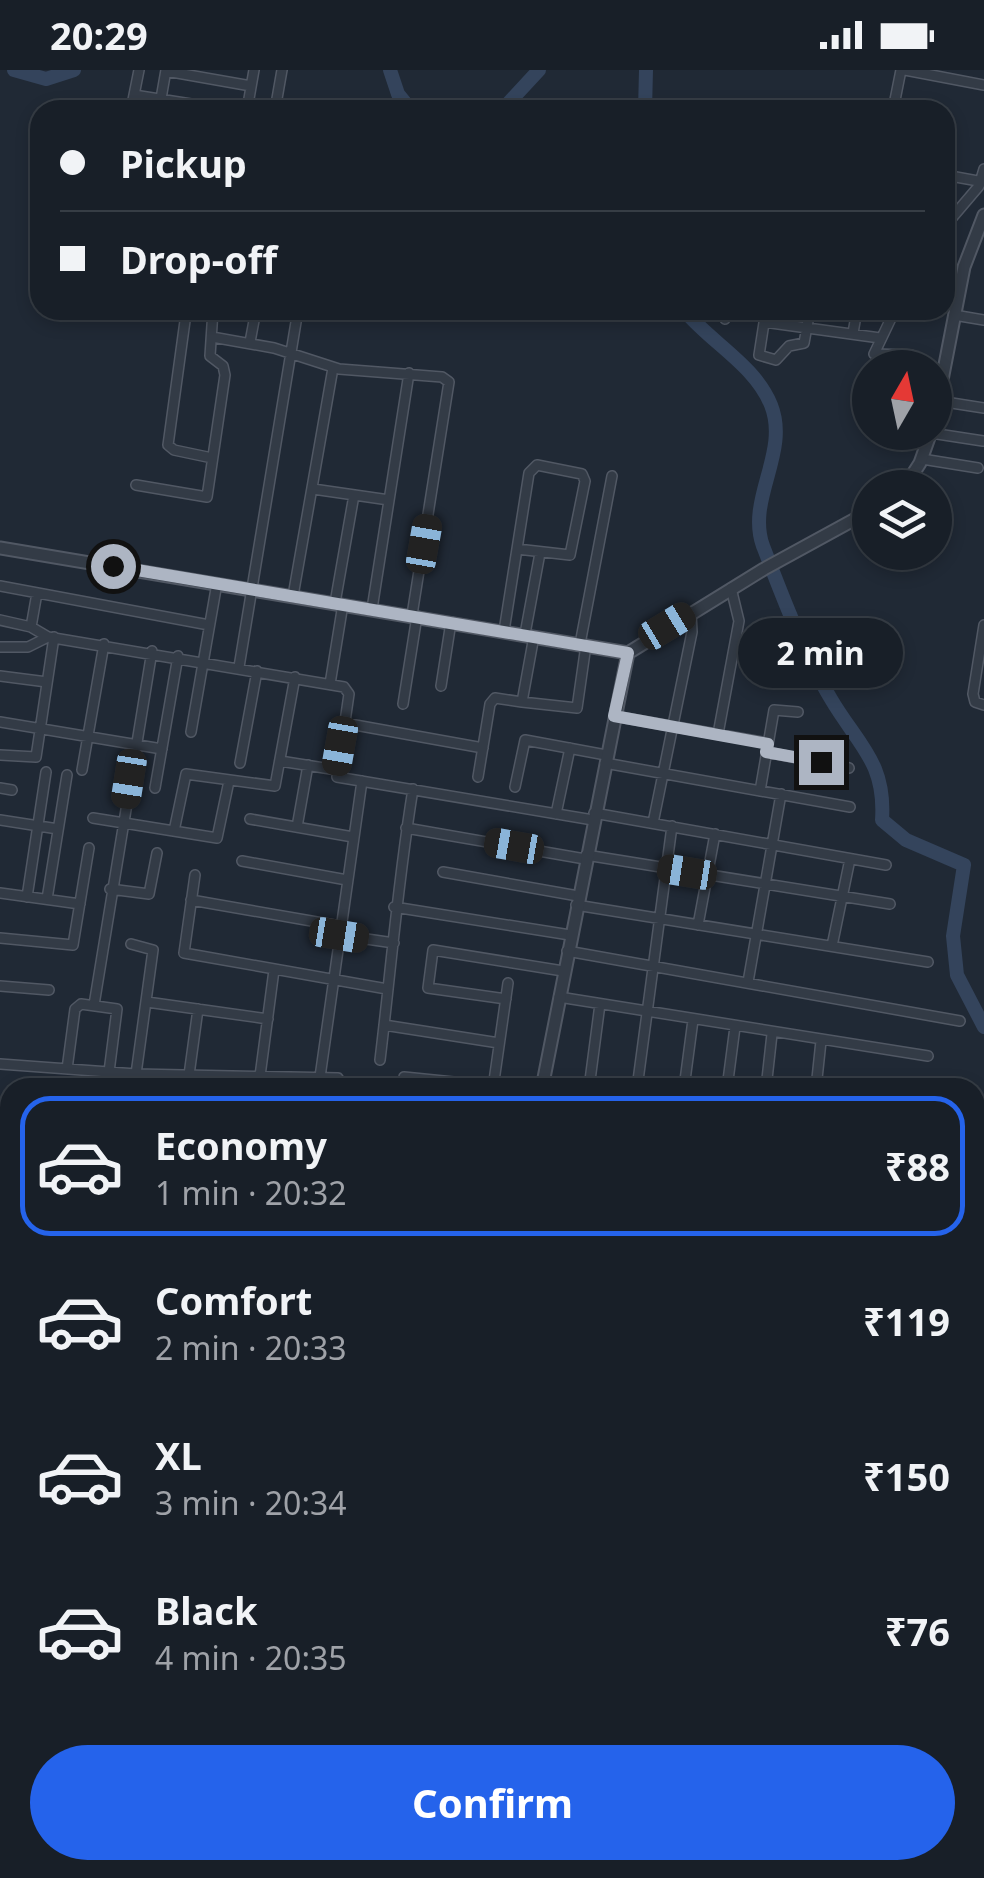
<!DOCTYPE html>
<html lang="en">
<head>
<meta charset="utf-8">
<style>
  body { margin:0; font-family:"Noto Sans",sans-serif; background:#252c34; color:#f1f3f6; height:100vh; display:flex; flex-direction:column; font-size:38px; white-space:nowrap }
  * { box-sizing:border-box; margin:0 }
  p { font-size:32px; color:#9fa2a8 }
  .icon { flex:none; width:55px; height:55px; fill:none; stroke:currentColor; stroke-width:2; stroke-linecap:round; stroke-linejoin:round }
  .map { position:relative; flex:1; overflow:hidden }
  .panel { position:absolute; left:0px; top:1008px; width:985px; height:802px; display:flex; flex-direction:column; background:#181f28; border-radius:30px 30px 0 0; box-shadow:0 5px 15px #0003,0 0 0 2px #363d45 }
  .panel>* { flex:none }
  .top-card { position:absolute; left:30px; top:30px; width:925px; height:220px; border-radius:30px; box-shadow:0 5px 15px #0003,0 0 0 2px #363d45; display:grid; align-content:center; height:220px; padding:0 30px; background:#181f28 }
  .needle { width:65px; rotate:9deg }
  .controls { position:absolute; left:852px; top:280px; display:grid; gap:20px }
  .controls a { display:grid; place-items:center; width:100px; height:100px; border-radius:50%; background:#181f28; box-shadow:0 5px 15px #0003,0 0 0 2px #363d45; font-size:50px }
  .end { position:absolute; width:45px; height:45px; margin:-22px; border:12px solid #adb5c3; background:#111; box-shadow:0 0 0 5px #111 }
  .from { border-radius:50% }
  .bubble { position:absolute; height:70px; border-radius:35px; background:#181f28; box-shadow:0 5px 15px #0003,0 0 0 2px #363d45; font-size:32px; font-weight:700; line-height:70px; text-align:center }
  .car { position:absolute; width:30px; height:60px; margin:-30px -15px; border-radius:12px; box-shadow:0 0 8px 2px #0007; background:linear-gradient(#222 24%,#8ab4d8 0 40%,#222 0 76%,#8ab4d8 0 86%,#222 0) }
  .top-card b { display:flex; align-items:center; gap:35px; height:95px; font-size:38px }
  .top-card b+b { border-top:2px solid #363d45 }
  .top-card i { width:25px; height:25px; background:#f1f3f6 }
  ul { padding:18px 0 0; list-style:none }
  li { display:flex; align-items:center; gap:30px; height:140px; margin:0 20px 15px; padding:0 10px; border:5px solid transparent; border-radius:30px }
  li div { flex:1 }
  li b { display:block; font-size:38px }
  li em { font-style:normal; font-weight:700 }
  li.active { border-color:#2563eb }
  li>.icon { width:90px; height:90px; stroke-width:1.5 }
  .primary-button { display:flex; gap:20px; margin-top:auto; padding:20px 30px }
  .primary-button a { flex:1; height:115px; border-radius:60px; background:#2563eb; color:#fff; font-size:40px; font-weight:700; line-height:115px; text-align:center }
  .status { display:flex; justify-content:space-between; align-items:center; height:70px; padding:0 50px; background:#181f28; direction:ltr }
  .status svg { height:28px; fill:currentColor }
  .map>svg:first-child { display:block }
  .lines { fill:none; stroke-linecap:round; stroke-linejoin:round }
  .river { stroke:#34445c; stroke-width:14 }
  .minor-casing { stroke:#515864; stroke-width:12 }
  .tertiary-casing { stroke:#515864; stroke-width:15 }
  .primary-casing { stroke:#3d4450; stroke-width:18 }
  .minor { stroke:#333b46; stroke-width:9 }
  .tertiary { stroke:#333b46; stroke-width:11 }
  .primary { stroke:#515a66; stroke-width:14 }
  .rail { stroke:#555f6d; stroke-width:2.5; stroke-dasharray:10 10; stroke-linecap:butt }
  .route { stroke:#adb5c3; stroke-width:12 }
</style>
</head>
<body>
<div class="status"><b>20:29</b><svg viewBox="0 0 49 12"><path d="M0 12V9h3v3zM5 12V6h3v6zM10 12V3h3v9zM15 12V0h3v12zM26 1h20v11H26zM47 4h2v5h-2z"/></svg></div>
<div class="map">
<svg width="984" height="1808" viewBox="0 0 984 1808">
  <rect width="100%" height="100%" fill="#202935"/>
  <g class="lines">
    <!-- river -->
    <path class="river" d="M14 0 46 9 74 0
      M390 0 398 24 411 40
      M502 40 539 0
      M645 40 646 0
      M684 240C710 272 755 295 771 335 790 383 746 429 763 476 781 523 805 586 831 629 858 675 886 692 882 750L906 770 964 795 953 866 957 905 984 957"/>
    <!-- minor casing -->
    <g class="minor-casing">
      <path id="minor" d="M905 0 984 15
        M166 1 251 16
        M134 25 229 40
        M822 34 858 40
        M131 40 139 0
        M159 40 166 0
        M247 40 254 0
        M275 40 282 0
        M893 40 901 0
        M945 105 984 112
        M945 156 979 116 984 99
        M766 240 759 285 776 290 789 276 804 273 810 240
        M895 240 874 284 911 285 932 298
        M954 245 984 250
        M725 249 726 240
        M185 251 168 375 174 380 212 388
        M764 252 880 268
        M853 263 857 240
        M212 267 274 278 339 299 442 307 449 312 412 545
        M250 272 256 240
        M939 331 984 338
        M931 363 983 371
        M922 389 978 398
        M136 415 207 427 225 305 223 296 210 286 213 240
        M313 419 389 430
        M0 516 209 555
        M293 526 333 298
        M335 533 354 425
        M372 539 409 303
        M0 550 31 557 48 567 344 617 349 624 337 707 593 750
        M984 555 973 624 975 632 984 635
        M31 557 37 523
        M504 561 529 403 537 395 582 404 585 411 570 485 517 479
        M525 564 540 483
        M580 574 612 406
        M0 577H28L48 567
        M239 597 298 240
        M0 606 47 612
        M330 614 343 534
        M441 616 451 552
        M522 632 577 638 586 575
        M403 634 417 546
        M614 646 768 673
        M0 652 162 679
        M344 653 483 678
        M191 662 217 513
        M718 664 739 551 731 518
        M766 682 849 698
        M0 685 36 687 54 567
        M280 691 337 700
        M240 693 257 601
        M605 693 850 737
        M82 700 104 574
        M478 707 490 634 495 628 522 632 534 566
        M515 717 525 670 606 685
        M0 718 12 720
        M155 718 178 586
        M760 721 774 640 798 642
        M594 743 886 795
        M556 744 570 678
        M93 748 217 768 229 711
        M250 749 353 767
        M0 750 58 759
        M653 753 692 562 691 542
        M297 757 308 695
        M406 758 585 789
        M174 761 186 704 275 716 295 607
        M586 785 890 834
        M242 791 347 810
        M443 802 578 826
        M195 805 184 883 387 919
        M110 819 149 824 157 783
        M0 823 80 834
        M27 827 46 702
        M47 829 67 705
        M191 830 340 856
        M576 835 928 892
        M394 837 570 865
        M698 855 715 764
        M339 865 394 873
        M0 868 73 875 89 778
        M131 874 153 880 136 1004
        M832 876 850 789
        M567 881 960 951
        M748 912 781 724
        M0 916 49 920
        M559 927 928 986
        M506 929 428 918 433 880 563 901
        M147 932 268 949
        M94 935 152 581
        M384 955 499 973
        M380 990C391 899 398 810 413 719
        M0 994 136 1004 338 1008 343 1018
        M67 999 75 939 81 934 117 939 109 1002
        M189 1005 198 939
        M260 1006 274 900
        M320 1007 362 711
        M404 1007 493 1016
        M543 1012 592 1018
        M493 1018 508 913
        M589 1018 600 934
        M637 1018 672 756
        M684 1018 693 950
        M727 1018 735 957
        M766 1018 772 964
        M816 1018 821 971
        M0 1039H10
        M0 1060 10 1061
        M0 1132H10
        M975 1271H984
        M975 1359 984 1360
        M975 1436 984 1437
        M975 1572 984 1518
        M0 1611 10 1628
        M0 1673 10 1669
        M975 1679 984 1680
        M0 1730 10 1754
        M975 1760 984 1762
        M0 1798 10 1799
        M12 1800 21 1806
        M29 1800 34 1808
        M519 1800 566 1808
        M829 1800 876 1808
        M118 1808 125 1805
        M411 1808 412 1800
        M497 1808 498 1800
        M612 1808 613 1800
        M658 1808 659 1800
        M707 1808 709 1800
        M759 1808 760 1800
        M797 1808 798 1800
        M885 1808 886 1800"/>
    </g>
    <!-- tertiary casing -->
    <g class="tertiary-casing">
      <path id="tertiary" d="M935 346 964 197 984 145
        M904 418 920 393 931 362
        M0 478 628 583
        M542 1018 628 583 764 499 870 441
        M465 1808 466 1800"/>
    </g>
    <!-- primary casing -->
    <g class="primary-casing">
      <path id="primary" d="M0 1251H10
        M975 1340H984"/>
    </g>
    <!-- minor -->
    <use href="#minor" class="minor"/>
    <!-- tertiary -->
    <use href="#tertiary" class="tertiary"/>
    <!-- primary -->
    <use href="#primary" class="primary"/>
    <!-- rail -->
    <path class="rail" d="M0 1428 10 1453
      M0 1461 10 1484
      M147 1800 151 1808
      M181 1800 185 1808
      M201 1800 205 1808"/>
  </g>
  <g class="lines">
    <!-- route -->
    <path class="route" d="M113 496 628 583 614 646 768 674 766 682 821 692"/>
  </g>
</svg>
<div class="controls">
<a><svg class="needle" viewBox="-14 -14 28 28"><path d="M0-13l5 13h-10z" fill="#e53935"/><path d="M0 13l5-13h-10z" fill="#9fa2a8"/></svg></a>
<a><svg class="icon" aria-label="layers" viewBox="0 0 24 24"><path d="M12 4l9 5-9 5-9-5zM3 14l9 5 9-5"/></svg></a>
</div>
<i class="end from" style="left:113px;top:496px"></i>
<i class="end" style="left:821px;top:692px"></i>
<div class="bubble" style="left:738px;top:548px;width:165px">2 min</div>
<i class="car" style="left:424px;top:474px;rotate:10deg"></i>
<i class="car" style="left:667px;top:556px;rotate:59deg"></i>
<i class="car" style="left:340px;top:676px;rotate:190deg"></i>
<i class="car" style="left:129px;top:709px;rotate:189deg"></i>
<i class="car" style="left:514px;top:776px;rotate:280deg"></i>
<i class="car" style="left:687px;top:802px;rotate:279deg"></i>
<i class="car" style="left:339px;top:865px;rotate:99deg"></i>
<div class="top-card">
<b><i class="from"></i>Pickup</b>
<b><i></i>Drop-off</b>
</div>
<section class="panel">
<ul>
<li class="active"><svg class="icon" aria-label="car" viewBox="0 0 24 24"><path d="M5 17H2v-5l4-1 3-4h7l3 4 3 1v5h-3M9 17h6M6 11h13"/><circle cx="7" cy="17" r="2"/><circle cx="17" cy="17" r="2"/></svg><div><b>Economy</b><p>1 min · 20:32</p></div><em>₹88</em></li>
<li><svg class="icon" aria-label="car" viewBox="0 0 24 24"><path d="M5 17H2v-5l4-1 3-4h7l3 4 3 1v5h-3M9 17h6M6 11h13"/><circle cx="7" cy="17" r="2"/><circle cx="17" cy="17" r="2"/></svg><div><b>Comfort</b><p>2 min · 20:33</p></div><em>₹119</em></li>
<li><svg class="icon" aria-label="car" viewBox="0 0 24 24"><path d="M5 17H2v-5l4-1 3-4h7l3 4 3 1v5h-3M9 17h6M6 11h13"/><circle cx="7" cy="17" r="2"/><circle cx="17" cy="17" r="2"/></svg><div><b>XL</b><p>3 min · 20:34</p></div><em>₹150</em></li>
<li><svg class="icon" aria-label="car" viewBox="0 0 24 24"><path d="M5 17H2v-5l4-1 3-4h7l3 4 3 1v5h-3M9 17h6M6 11h13"/><circle cx="7" cy="17" r="2"/><circle cx="17" cy="17" r="2"/></svg><div><b>Black</b><p>4 min · 20:35</p></div><em>₹76</em></li>
</ul>
<div class="primary-button"><a>Confirm</a></div>
</section>
</div>
</body>
</html>
